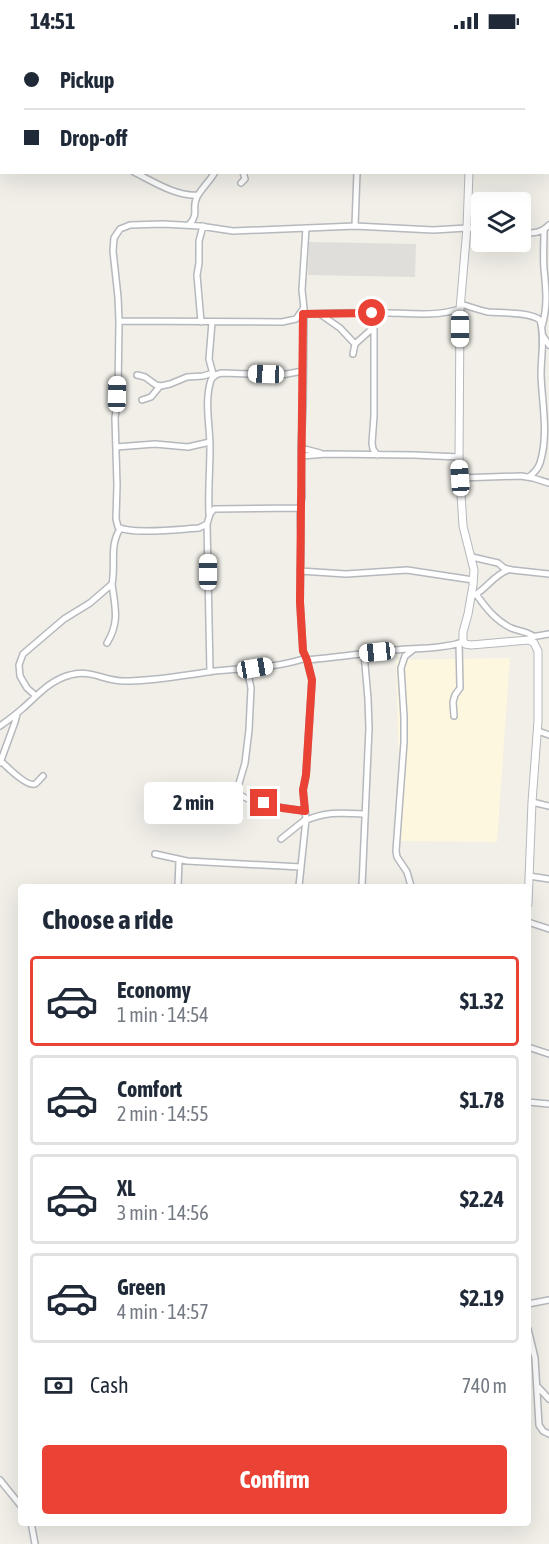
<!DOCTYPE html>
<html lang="en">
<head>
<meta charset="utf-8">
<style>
  body { margin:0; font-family:"Asap Condensed",sans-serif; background:#f2f2f3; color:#1f2937; height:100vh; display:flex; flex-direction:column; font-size:22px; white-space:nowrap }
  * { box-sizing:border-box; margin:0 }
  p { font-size:20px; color:#747a83 }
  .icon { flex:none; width:33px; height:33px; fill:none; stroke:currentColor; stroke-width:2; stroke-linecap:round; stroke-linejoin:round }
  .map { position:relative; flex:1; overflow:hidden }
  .sheet { position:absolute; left:18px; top:842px; width:513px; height:642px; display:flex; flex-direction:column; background:#fff; border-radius:6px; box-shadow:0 6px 24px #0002 }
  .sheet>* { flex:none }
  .guide { position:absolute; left:0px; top:0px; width:549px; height:132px; box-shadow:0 6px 24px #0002; display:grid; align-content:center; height:132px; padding:0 24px; background:#fff }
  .tools { position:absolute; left:471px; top:150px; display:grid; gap:12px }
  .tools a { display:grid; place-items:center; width:60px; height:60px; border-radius:6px; background:#fff; box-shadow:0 6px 24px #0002; font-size:30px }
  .end { position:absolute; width:27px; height:27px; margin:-14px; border:8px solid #ea4335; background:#fff; box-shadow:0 0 0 3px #fff }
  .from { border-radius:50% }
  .bubble { position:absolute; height:42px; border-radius:6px; background:#fff; box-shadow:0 6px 24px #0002; font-size:20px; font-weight:700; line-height:42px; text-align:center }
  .car { position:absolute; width:18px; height:36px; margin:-18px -9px; border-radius:8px; box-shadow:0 0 4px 2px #0007; background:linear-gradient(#fff 24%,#345 0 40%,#fff 0 76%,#345 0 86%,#fff 0) }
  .guide b { display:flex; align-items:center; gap:21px; height:57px; font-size:22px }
  .guide b+b { border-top:2px solid #e0e1e3 }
  .guide i { width:15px; height:15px; background:#1f2937 }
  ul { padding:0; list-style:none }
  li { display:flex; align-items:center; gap:18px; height:90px; margin:0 12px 9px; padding:0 12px; border:3px solid #e0e1e3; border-radius:6px }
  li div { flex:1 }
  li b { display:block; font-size:22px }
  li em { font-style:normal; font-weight:700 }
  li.selected { border-color:#ea4335 }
  li>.icon { width:54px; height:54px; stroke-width:1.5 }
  h2 { padding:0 24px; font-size:27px; line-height:72px }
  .pay { display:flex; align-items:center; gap:15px; height:66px; padding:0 24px; font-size:22px }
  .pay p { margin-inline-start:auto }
  .action { display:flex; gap:12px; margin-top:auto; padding:12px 24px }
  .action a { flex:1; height:69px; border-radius:6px; background:#ea4335; color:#fff; font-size:24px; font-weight:700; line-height:69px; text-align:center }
  .status { display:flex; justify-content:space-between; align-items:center; height:42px; padding:0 30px; background:#fff; direction:ltr }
  .status svg { height:16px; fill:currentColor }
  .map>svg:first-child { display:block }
  .commercial { fill:#fef7e0 }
  .industrial { fill:#e0deda }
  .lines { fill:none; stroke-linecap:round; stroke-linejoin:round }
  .minor-casing { stroke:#b5b8bc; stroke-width:8 }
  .tertiary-casing { stroke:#b5b8bc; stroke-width:9 }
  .minor { stroke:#fff; stroke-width:5 }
  .tertiary { stroke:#fff; stroke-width:7 }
  .route { stroke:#ea4335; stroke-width:8 }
</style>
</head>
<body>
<div class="status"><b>14:51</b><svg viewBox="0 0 49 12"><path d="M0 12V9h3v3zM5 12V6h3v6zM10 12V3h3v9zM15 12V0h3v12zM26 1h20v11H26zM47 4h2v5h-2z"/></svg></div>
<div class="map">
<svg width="549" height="1502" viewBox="0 0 549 1502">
  <rect width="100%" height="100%" fill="#f1efe8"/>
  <!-- commercial -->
  <path class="commercial" d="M510 616 497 800 401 799 396 618Z"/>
  <!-- industrial -->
  <path class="industrial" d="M309 200 416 202 415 235 308 233Z"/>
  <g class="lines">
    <!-- minor casing -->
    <g class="minor-casing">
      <path id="minor" d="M392 0V2
        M306 2V0
        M548 64 549 65
        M134 130C152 139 177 155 198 153
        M241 141 245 137 243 130
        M189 183C200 171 191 166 197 155 201 147 210 139 215 130
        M355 184 357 130
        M306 186 302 248 304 267 303 366 301 406 302 455 300 466 301 497 300 560 303 609 307 618C337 615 366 611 395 608 419 606 441 607 464 600
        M520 191C531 191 541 192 549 183
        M461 262C470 265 479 268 488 270 502 271 530 270 540 278 545 295 541 315 541 333 542 362 549 392 540 421 538 427 534 431 529 435
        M303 272C333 271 362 270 391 271 416 272 437 274 460 267
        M320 272 340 286 355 302
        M119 279 282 280 296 277 303 267
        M201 280 197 233 199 221V199L203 184
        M212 280 209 317 213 332
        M542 284C548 264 546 247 544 227 543 214 544 201 544 188
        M543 294 549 303
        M353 312 355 302 374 285
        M137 333 145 335 156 343 161 344 170 342 187 335 203 334 213 331
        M142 358 151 355 160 344
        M116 405 155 402 188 405 210 400
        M301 406 320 411
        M377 413 373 407 372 401 374 374V279L378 271
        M302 414 326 412 414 413 459 415
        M460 436 521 434 533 436 549 441
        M300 466 214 467 210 472 207 482 199 486C181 487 132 493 118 485L116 477 117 443 115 376 118 352 119 279 118 255 113 209 114 196 120 187 130 183 163 182 200 184 233 189 355 184 433 188 467 186 482 187
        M209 472C208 450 210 427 210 405 210 384 204 359 211 338 214 333 217 332 222 331L281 333 303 329
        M207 482 210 630
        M472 515 498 521 504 526 512 528 549 532
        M300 529 346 532 407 528 473 538
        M476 552C486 566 495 578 511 586 518 589 526 589 533 594
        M475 553C488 545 494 533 508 528
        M531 595 549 592
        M107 601C120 580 115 565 112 542
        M247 627 251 646 249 688 245 721 238 745V751C249 762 289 767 305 769
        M36 654 27 646 20 634 19 623 23 612 64 577 90 561 112 542C116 523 109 504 120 487
        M454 674 453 660 455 653 460 646 459 601
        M0 684C7 679 15 673 22 667 37 654 50 638 70 633 91 627 104 639 124 639 155 639 185 633 215 629 246 626 277 626 306 616
        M538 689 549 693
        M1 719C7 725 27 745 35 742 37 741 41 736 43 734
        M0 721 15 680 17 672
        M532 760 549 764
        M305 779C326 769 343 771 365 772
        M281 797 306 777
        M155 812 187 819 301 825
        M529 834 549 837
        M178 844 179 819
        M299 844 306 777 303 748 306 733 312 638 307 618
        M362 844 369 686 368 657 364 611
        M411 844 407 830 397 815 396 809 404 700V675L401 626 405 614 414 607
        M528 880 549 887
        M528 1005 549 1012
        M528 1060 549 1062
        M528 1262 549 1258
        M528 1287 535 1316 539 1383 543 1389 549 1392
        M538 1345 549 1357
        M0 1438 21 1464
        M31 1480 35 1502"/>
    </g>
    <!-- tertiary casing -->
    <g class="tertiary-casing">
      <path id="tertiary" d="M474 2V0
        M469 130 467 186 460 267 459 419 463 484 474 528 473 543 468 572 463 590V598L465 602 471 603 529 598 534 601 538 609V679L532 760 528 862"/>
    </g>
    <!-- minor -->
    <use href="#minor" class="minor"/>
    <!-- tertiary -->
    <use href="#tertiary" class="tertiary"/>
  </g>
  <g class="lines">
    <!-- route -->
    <path class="route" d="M264 761 282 766 305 769 303 748 306 733 312 638 307 618 303 609 300 560 303 272 372 271"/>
  </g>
</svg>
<div class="tools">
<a><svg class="icon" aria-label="layers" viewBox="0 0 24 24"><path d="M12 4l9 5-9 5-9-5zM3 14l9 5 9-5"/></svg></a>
</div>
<i class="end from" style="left:372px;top:271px"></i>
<i class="end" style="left:264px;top:761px"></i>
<div class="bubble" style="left:144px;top:740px;width:99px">2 min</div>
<i class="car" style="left:460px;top:287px;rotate:180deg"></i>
<i class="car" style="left:266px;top:332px;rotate:272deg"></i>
<i class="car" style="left:117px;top:352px;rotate:1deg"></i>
<i class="car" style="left:460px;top:436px;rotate:356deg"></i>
<i class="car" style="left:208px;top:530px;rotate:0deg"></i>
<i class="car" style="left:377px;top:610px;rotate:264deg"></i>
<i class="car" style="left:255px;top:626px;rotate:81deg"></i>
<div class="guide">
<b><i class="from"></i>Pickup</b>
<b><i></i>Drop-off</b>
</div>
<section class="sheet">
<h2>Choose a ride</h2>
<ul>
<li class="selected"><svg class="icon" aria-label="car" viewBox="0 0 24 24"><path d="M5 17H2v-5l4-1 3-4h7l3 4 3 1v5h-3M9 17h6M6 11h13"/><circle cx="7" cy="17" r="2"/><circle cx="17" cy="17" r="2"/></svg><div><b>Economy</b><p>1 min · 14:54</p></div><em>$1.32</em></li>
<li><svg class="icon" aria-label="car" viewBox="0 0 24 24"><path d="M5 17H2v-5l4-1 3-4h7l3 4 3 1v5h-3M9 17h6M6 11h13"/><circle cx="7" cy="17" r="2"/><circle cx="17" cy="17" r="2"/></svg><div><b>Comfort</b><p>2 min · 14:55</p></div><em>$1.78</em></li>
<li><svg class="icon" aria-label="car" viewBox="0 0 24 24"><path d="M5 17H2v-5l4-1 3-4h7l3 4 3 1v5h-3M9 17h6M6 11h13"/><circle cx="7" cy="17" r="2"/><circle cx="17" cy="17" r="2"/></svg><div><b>XL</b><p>3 min · 14:56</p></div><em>$2.24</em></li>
<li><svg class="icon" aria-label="car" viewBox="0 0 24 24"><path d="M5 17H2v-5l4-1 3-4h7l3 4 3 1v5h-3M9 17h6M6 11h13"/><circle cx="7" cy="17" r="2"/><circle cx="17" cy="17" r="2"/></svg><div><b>Green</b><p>4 min · 14:57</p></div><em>$2.19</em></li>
</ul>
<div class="pay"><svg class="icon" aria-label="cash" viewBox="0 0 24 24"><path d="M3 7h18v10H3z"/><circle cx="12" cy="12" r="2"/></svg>Cash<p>740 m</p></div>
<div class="action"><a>Confirm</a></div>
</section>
</div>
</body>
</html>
